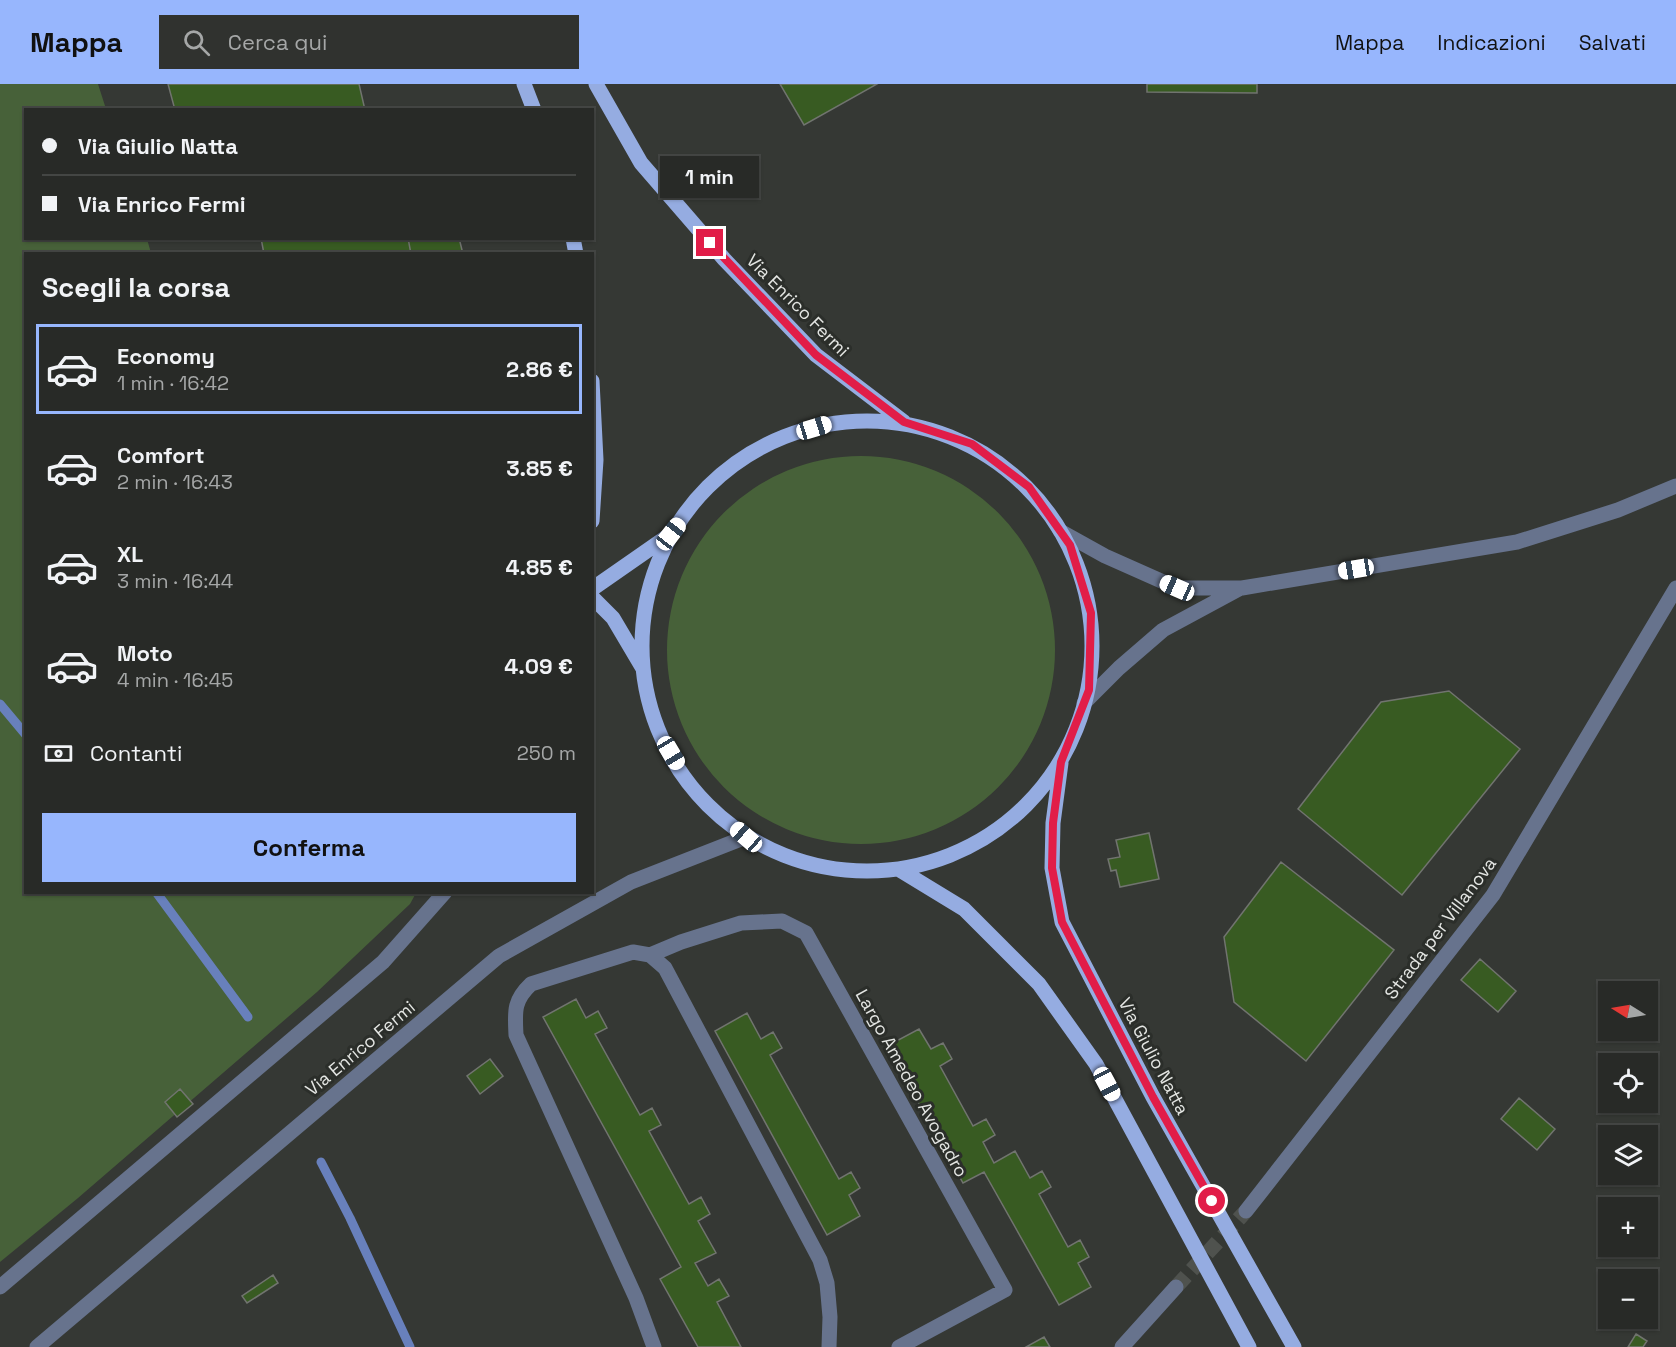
<!DOCTYPE html>
<html lang="it">
<head>
<meta charset="utf-8">
<style>
  body { margin:0; font-family:"Space Grotesk",sans-serif; background:#30322f; color:#f1f3f6; height:100vh; display:flex; flex-direction:column; font-size:22px; white-space:nowrap }
  * { box-sizing:border-box; margin:0 }
  p { font-size:20px; color:#a5a7a7 }
  .icon { flex:none; width:33px; height:33px; fill:none; stroke:currentColor; stroke-width:2; stroke-linecap:round; stroke-linejoin:round }
  .map { position:relative; flex:1; overflow:hidden }
  .sheet { position:absolute; left:24px; top:168px; width:570px; height:642px; display:flex; flex-direction:column; background:#282a27; border-radius:0px; box-shadow:0 2px 4px #0004,0 0 0 2px #444644 }
  .sheet>* { flex:none }
  .guide { position:absolute; left:24px; top:24px; width:570px; height:132px; border-radius:0px; box-shadow:0 2px 4px #0004,0 0 0 2px #444644; display:grid; align-content:center; height:132px; padding:0 18px; background:#282a27 }
  .needle { width:39px; rotate:281deg }
  .fabs { position:absolute; left:1598px; top:897px; display:grid; gap:12px }
  .fabs a { display:grid; place-items:center; width:60px; height:60px; border-radius:0px; background:#282a27; box-shadow:0 2px 4px #0004,0 0 0 2px #444644; font-size:30px }
  .end { position:absolute; width:27px; height:27px; margin:-14px; border:8px solid #e11d48; background:#fff; box-shadow:0 0 0 3px #fff }
  .from { border-radius:50% }
  .bubble { position:absolute; height:42px; border-radius:0px; background:#282a27; box-shadow:0 2px 4px #0004,0 0 0 2px #444644; font-size:20px; font-weight:700; line-height:42px; text-align:center }
  .car { position:absolute; width:18px; height:36px; margin:-18px -9px; border-radius:8px; box-shadow:0 0 4px 2px #0007; background:linear-gradient(#fff 24%,#345 0 40%,#fff 0 76%,#345 0 86%,#fff 0) }
  .guide b { display:flex; align-items:center; gap:21px; height:57px; font-size:22px }
  .guide b+b { border-top:2px solid #444644 }
  .guide i { width:15px; height:15px; background:#f1f3f6 }
  ul { padding:0; list-style:none }
  li { display:flex; align-items:center; gap:18px; height:90px; margin:0 12px 9px; padding:0 6px; border:3px solid transparent; border-radius:0px }
  li div { flex:1 }
  li b { display:block; font-size:22px }
  li em { font-style:normal; font-weight:700 }
  li.current { border-color:#97b6fd }
  li>.icon { width:54px; height:54px; stroke-width:1.5 }
  h2 { padding:0 18px; font-size:27px; line-height:72px }
  .pay { display:flex; align-items:center; gap:15px; height:66px; padding:0 18px; font-size:22px }
  .pay p { margin-inline-start:auto }
  .action { display:flex; gap:12px; margin-top:auto; padding:12px 18px }
  .action a { flex:1; height:69px; border-radius:0px; background:#97b6fd; color:#111; font-size:24px; font-weight:700; line-height:69px; text-align:center }
  header { display:flex; align-items:center; gap:36px; box-sizing:border-box; height:84px; padding:0 30px; background:#97b6fd; color:#111 }
  header strong { font-size:28px }
  nav { display:flex; gap:33px; margin-inline-start:auto; font-size:21px }
  .search { width:420px; height:54px; background:#30322f; display:flex; align-items:center; gap:15px; box-sizing:border-box; padding:0 21px; border-radius:0px; color:#a5a7a7; font-size:22px }
  .map>svg:first-child { display:block }
  .green { fill:#476139 }
  .lines { fill:none; stroke-linecap:round; stroke-linejoin:round }
  .stream { stroke:#6880bc; stroke-width:9 }
  .building { fill:#385b22; stroke:#71746f; stroke-width:1.5 }
  .minor-tunnel { stroke:#4f524e; stroke-width:15; stroke-dasharray:15 8; stroke-linecap:butt }
  .minor { stroke:#67738d; stroke-width:15 }
  .major { stroke:#95ace1; stroke-width:15 }
  .route { stroke:#e11d48; stroke-width:8 }
  .labels { text-anchor:middle; dominant-baseline:central; stroke-width:6; stroke-linejoin:round; paint-order:stroke }
  .street-label { font-size:18px; fill:#e4e6e3; stroke:#2b2e2a }
</style>
</head>
<body>
<header>
<strong>Mappa</strong>
<div class="search"><svg class="icon" aria-label="search" viewBox="0 0 24 24"><circle cx="10" cy="10" r="6"/><path d="M15 15l6 6"/></svg>Cerca qui</div>
<nav><a>Mappa</a><a>Indicazioni</a><a>Salvati</a></nav>
</header>
<div class="map">
<svg width="1676" height="1263" viewBox="0 0 1676 1263">
  <rect width="100%" height="100%" fill="#353834"/>
  <!-- green -->
  <path class="green" d="M0 0H98L106 25 26 26V154L147 155 151 169 26 170V808L416 809 410 820 317 908 78 1114 0 1178Z
    M667 566a194 194 0 1 1 388 0a194 194 0 1 1-388 0Z"/>
  <g class="lines">
    <!-- stream -->
    <path class="stream" d="M0 620 26 651
      M156 808 248 933
      M321 1078 350 1134 410 1263"/>
  </g>
  <!-- building -->
  <path class="building" d="M168 0H359L365 26H175Z
    M780 0H877L804 41Z
    M1147 0H1257V9L1147 8Z
    M261 154H408L411 170H264Z
    M408 154H459L463 170H411Z
    M1449 607 1520 665 1402 811 1298 725 1381 618Z
    M1149 749 1159 795 1120 803 1116 786 1111 787 1108 775 1120 773 1116 756Z
    M1281 778 1394 866 1306 977 1234 918 1224 853Z
    M1480 875 1516 907 1498 928 1461 896Z
    M576 915 586 934 598 927 607 944 595 950 640 1031 652 1024 661 1041 649 1047 689 1120 701 1113 710 1130 698 1137 716 1169 695 1179 708 1202 719 1195 729 1212 717 1218 741 1263H698L660 1195 681 1183 543 933Z
    M747 929 761 955 773 948 782 964 770 971 839 1095 851 1088 860 1104 849 1111 860 1132 827 1151 715 947Z
    M919 945 931 965 943 959 952 975 940 982 973 1042 986 1035 995 1051 983 1058 994 1079 1015 1067 1030 1094 1042 1087 1051 1103 1039 1110 1068 1163 1080 1156 1089 1173 1078 1179 1091 1203 1059 1221 984 1088 963 1099 887 962Z
    M490 975 503 992 480 1010 467 992Z
    M180 1005 193 1020 177 1033 165 1018Z
    M1519 1014 1555 1045 1537 1066 1501 1035Z
    M273 1191 278 1199 247 1219 242 1212Z
    M1636 1250 1647 1257 1643 1263H1628Z
    M1044 1253 1050 1263H1026Z"/>
  <g class="lines">
    <!-- minor-tunnel -->
    <path class="minor-tunnel" d="M1176 1203 1246 1127"/>
    <!-- minor -->
    <path class="minor" d="M1060 447 1105 472 1177 504H1242L1517 458 1618 426 1676 402
      M1084 619 1119 584 1163 546 1239 505
      M650 871 681 858 741 839 782 837 806 849 1005 1206 899 1263
      M1246 1127 1493 811 1676 504
      M0 1203 383 878 445 808
      M37 1263 499 872 631 798 746 753
      M654 1263 636 1214 516 951C515 928 513 917 531 900L633 868 650 871 665 884 820 1176 827 1199 830 1233 829 1263
      M1122 1263 1176 1203"/>
    <!-- major -->
    <path class="major" d="M524 0 534 26
      M596 0 641 79 724 175 816 271 904 338
      M573 154 576 170
      M592 297 596 376 592 437
      M642 562a225 225 0 1 1 450 0a225 225 0 1 1-450 0Z
      M592 505 671 450
      M592 513 613 534 642 583
      M1061 679 1053 739 1052 784 1062 838 1153 1013 1294 1263
      M900 786 964 825 1039 900 1096 980 1249 1263"/>
  </g>
  <g class="lines">
    <!-- route -->
    <path class="route" d="M710 159 816 271 904 338 972 360 1029 403 1070 461 1091 529 1089 606 1061 678 1053 739 1052 784 1062 838 1153 1013 1212 1117"/>
  </g>
  <g class="labels">
    <!-- street labels -->
    <g class="street-label">
      <text transform="translate(798 221) rotate(45)">Via Enrico Fermi</text>
      <text transform="translate(1440 844) rotate(-53)">Strada per Villanova</text>
      <text transform="translate(360 964) rotate(-40)">Via Enrico Fermi</text>
      <text transform="translate(1154 972) rotate(62)">Via Giulio Natta</text>
      <text transform="translate(912 999) rotate(61)">Largo Amedeo Avogadro</text>
    </g>
  </g>
</svg>
<div class="fabs">
<a><svg class="needle" viewBox="-14 -14 28 28"><path d="M0-13l5 13h-10z" fill="#e53935"/><path d="M0 13l5-13h-10z" fill="#a5a7a7"/></svg></a>
<a><svg class="icon" aria-label="locate" viewBox="0 0 24 24"><circle cx="12" cy="12" r="6"/><path d="M12 2v4M12 18v4M2 12h4M18 12h4"/></svg></a>
<a><svg class="icon" aria-label="layers" viewBox="0 0 24 24"><path d="M12 4l9 5-9 5-9-5zM3 14l9 5 9-5"/></svg></a>
<a>+</a>
<a>−</a>
</div>
<i class="end from" style="left:1212px;top:1117px"></i>
<i class="end" style="left:710px;top:159px"></i>
<div class="bubble" style="left:660px;top:72px;width:99px">1 min</div>
<i class="car" style="left:814px;top:344px;rotate:73deg"></i>
<i class="car" style="left:671px;top:450px;rotate:38deg"></i>
<i class="car" style="left:1356px;top:485px;rotate:261deg"></i>
<i class="car" style="left:1177px;top:504px;rotate:294deg"></i>
<i class="car" style="left:671px;top:669px;rotate:149deg"></i>
<i class="car" style="left:746px;top:753px;rotate:311deg"></i>
<i class="car" style="left:1107px;top:1000px;rotate:152deg"></i>
<div class="guide">
<b><i class="from"></i>Via Giulio Natta</b>
<b><i></i>Via Enrico Fermi</b>
</div>
<section class="sheet">
<h2>Scegli la corsa</h2>
<ul>
<li class="current"><svg class="icon" aria-label="car" viewBox="0 0 24 24"><path d="M5 17H2v-5l4-1 3-4h7l3 4 3 1v5h-3M9 17h6M6 11h13"/><circle cx="7" cy="17" r="2"/><circle cx="17" cy="17" r="2"/></svg><div><b>Economy</b><p>1 min · 16:42</p></div><em>2.86 €</em></li>
<li><svg class="icon" aria-label="car" viewBox="0 0 24 24"><path d="M5 17H2v-5l4-1 3-4h7l3 4 3 1v5h-3M9 17h6M6 11h13"/><circle cx="7" cy="17" r="2"/><circle cx="17" cy="17" r="2"/></svg><div><b>Comfort</b><p>2 min · 16:43</p></div><em>3.85 €</em></li>
<li><svg class="icon" aria-label="car" viewBox="0 0 24 24"><path d="M5 17H2v-5l4-1 3-4h7l3 4 3 1v5h-3M9 17h6M6 11h13"/><circle cx="7" cy="17" r="2"/><circle cx="17" cy="17" r="2"/></svg><div><b>XL</b><p>3 min · 16:44</p></div><em>4.85 €</em></li>
<li><svg class="icon" aria-label="car" viewBox="0 0 24 24"><path d="M5 17H2v-5l4-1 3-4h7l3 4 3 1v5h-3M9 17h6M6 11h13"/><circle cx="7" cy="17" r="2"/><circle cx="17" cy="17" r="2"/></svg><div><b>Moto</b><p>4 min · 16:45</p></div><em>4.09 €</em></li>
</ul>
<div class="pay"><svg class="icon" aria-label="cash" viewBox="0 0 24 24"><path d="M3 7h18v10H3z"/><circle cx="12" cy="12" r="2"/></svg>Contanti<p>250 m</p></div>
<div class="action"><a>Conferma</a></div>
</section>
</div>
</body>
</html>
